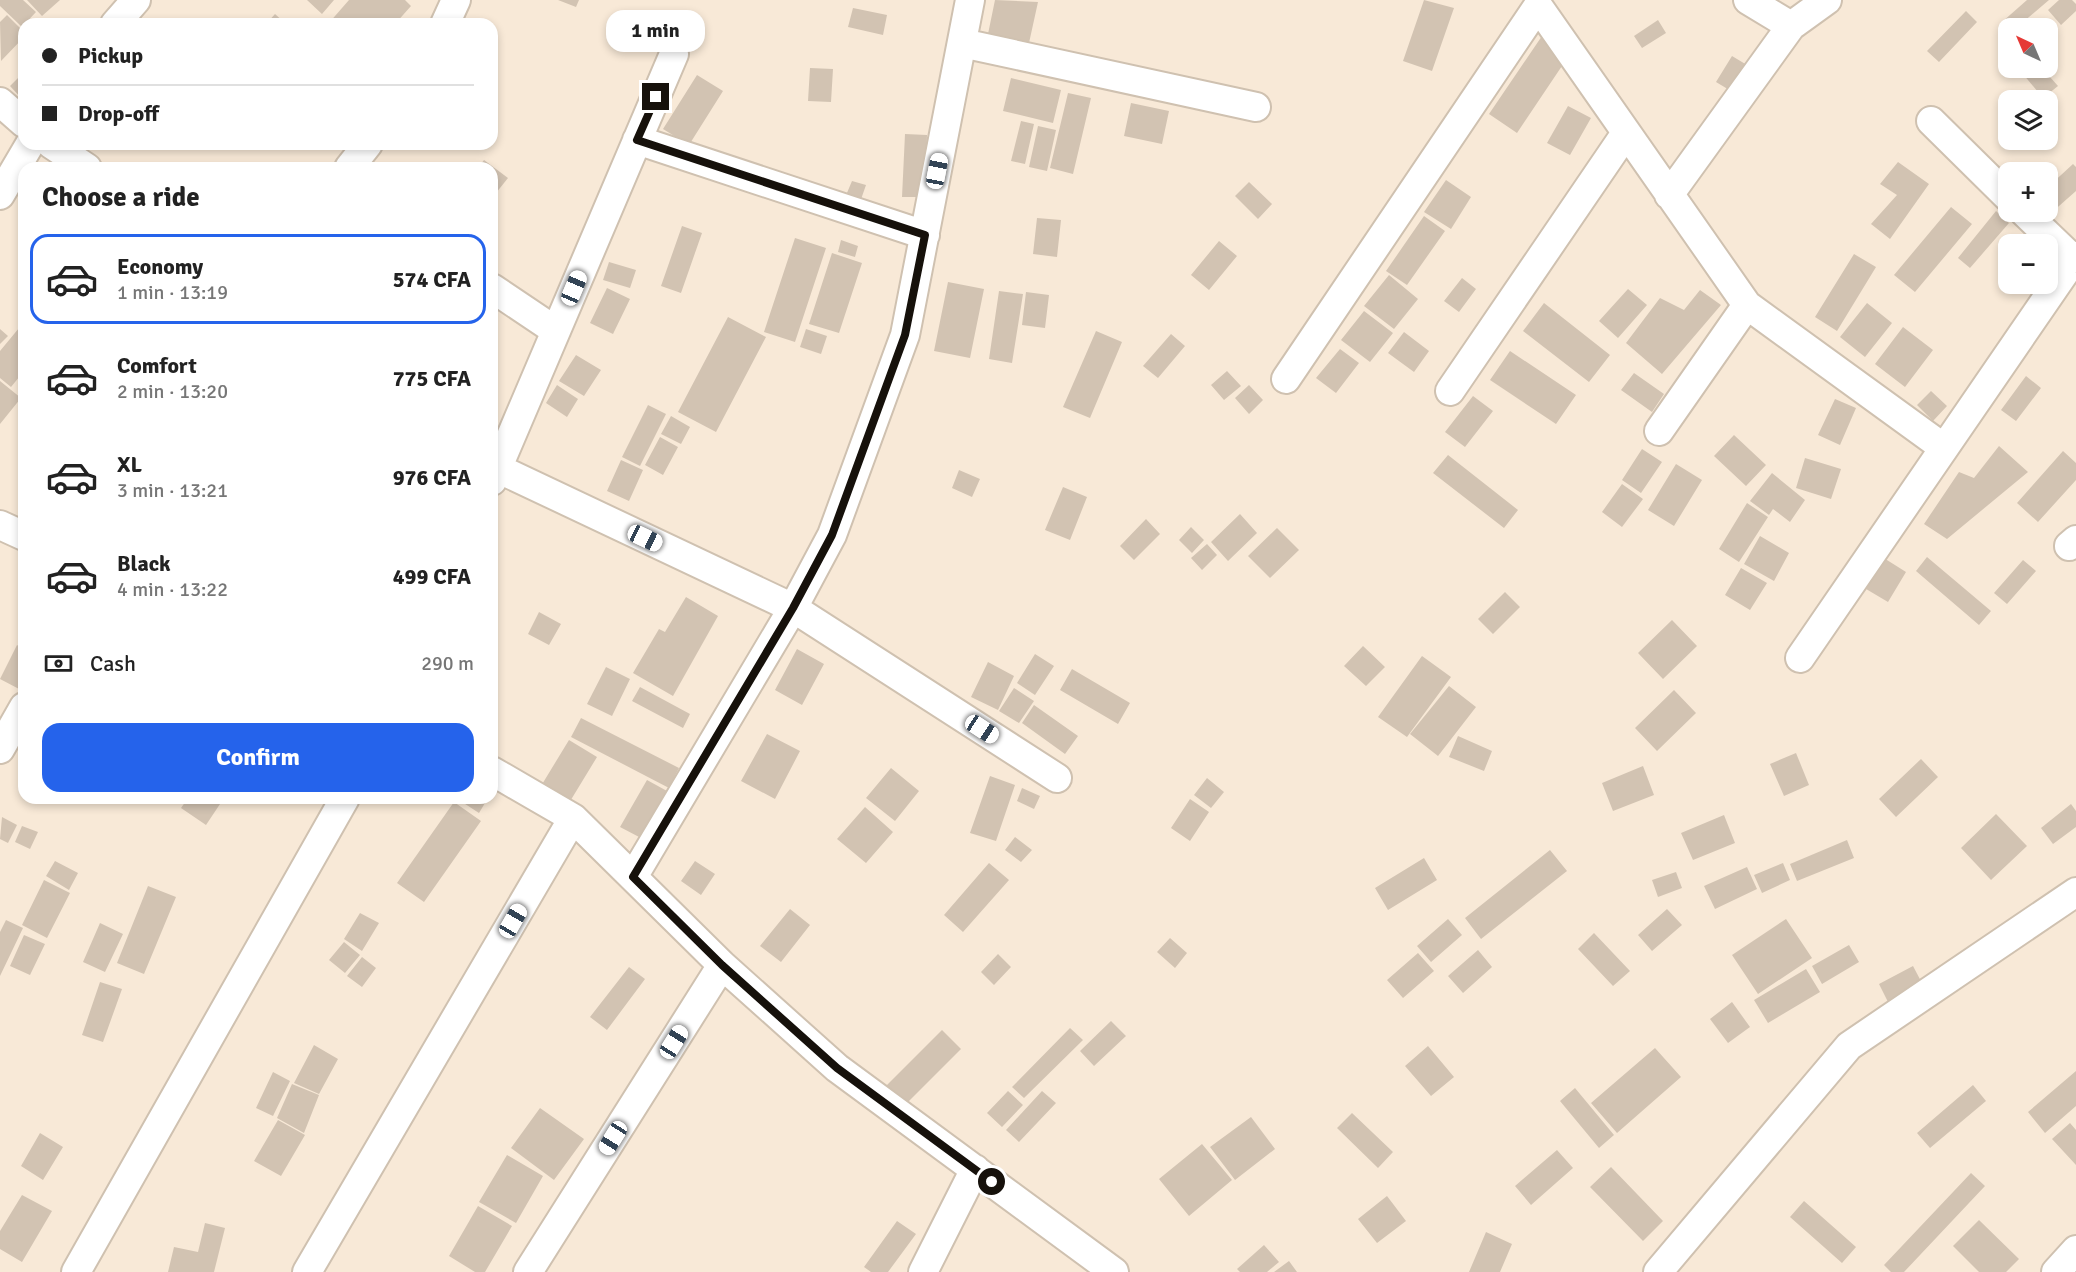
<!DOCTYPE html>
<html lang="en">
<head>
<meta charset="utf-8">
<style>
  body { margin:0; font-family:Signika,sans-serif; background:#f6f6f6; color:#222; height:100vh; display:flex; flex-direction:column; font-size:22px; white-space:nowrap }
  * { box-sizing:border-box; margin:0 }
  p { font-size:20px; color:#767676 }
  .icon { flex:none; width:33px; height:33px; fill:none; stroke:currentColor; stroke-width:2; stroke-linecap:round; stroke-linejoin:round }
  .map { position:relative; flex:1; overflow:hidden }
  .panel { position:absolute; left:18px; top:162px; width:480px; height:642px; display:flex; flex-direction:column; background:#fff; border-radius:18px; box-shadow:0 3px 9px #0003 }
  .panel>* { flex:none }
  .guide { position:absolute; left:18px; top:18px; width:480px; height:132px; border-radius:18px; box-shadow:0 3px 9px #0003; display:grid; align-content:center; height:132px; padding:0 24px; background:#fff }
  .needle { width:39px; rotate:316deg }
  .fabs { position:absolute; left:1998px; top:18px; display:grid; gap:12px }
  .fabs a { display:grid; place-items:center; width:60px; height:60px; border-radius:12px; background:#fff; box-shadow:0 3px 9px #0003; font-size:30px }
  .end { position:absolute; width:27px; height:27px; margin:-14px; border:8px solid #16110b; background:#fff; box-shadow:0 0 0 3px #fff }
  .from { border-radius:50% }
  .bubble { position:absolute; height:42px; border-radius:18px; background:#fff; box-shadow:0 3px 9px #0003; font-size:20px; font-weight:800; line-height:42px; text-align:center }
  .car { position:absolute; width:18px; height:36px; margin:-18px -9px; border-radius:8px; box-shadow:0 0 4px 2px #0007; background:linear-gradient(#fff 24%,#345 0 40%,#fff 0 76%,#345 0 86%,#fff 0) }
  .guide b { display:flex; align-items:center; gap:21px; height:57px; font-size:22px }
  .guide b+b { border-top:2px solid #e0e0e0 }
  .guide i { width:15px; height:15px; background:#222 }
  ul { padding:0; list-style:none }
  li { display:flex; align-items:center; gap:18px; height:90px; margin:0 12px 9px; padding:0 12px; border:3px solid transparent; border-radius:18px }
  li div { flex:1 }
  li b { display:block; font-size:22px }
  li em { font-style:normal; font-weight:800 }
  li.active { border-color:#2563eb }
  li>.icon { width:54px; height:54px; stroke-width:1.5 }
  h2 { padding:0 24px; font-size:27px; line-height:72px }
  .pay { display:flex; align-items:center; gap:15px; height:66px; padding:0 24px; font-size:22px }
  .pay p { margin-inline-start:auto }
  .primary-button { display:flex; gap:12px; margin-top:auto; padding:12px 24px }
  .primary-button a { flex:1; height:69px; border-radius:18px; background:#2563eb; color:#fff; font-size:24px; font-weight:800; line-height:69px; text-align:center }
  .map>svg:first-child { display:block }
  .building { fill:#d2c3b2 }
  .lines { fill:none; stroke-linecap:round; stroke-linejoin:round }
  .minor-casing { stroke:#cfc1b0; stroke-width:32 }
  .minor { stroke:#fff; stroke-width:28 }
  .route { stroke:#16110b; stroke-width:8 }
</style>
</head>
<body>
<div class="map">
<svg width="2076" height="1272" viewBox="0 0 2076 1272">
  <rect width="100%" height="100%" fill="#f8e9d7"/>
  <!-- building -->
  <path class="building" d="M0 0H23L36 12 22 27 0 6Z
    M27 0H60L42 16Z
    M307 0H334L322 14Z
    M349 0H405L411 6 395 24H328Z
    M558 0H579L576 7Z
    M995 0 1038 2 1029 43 988 34Z
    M1424 0 1454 8 1432 71 1403 61Z
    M2027 0H2049L2016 28H2007L2002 22Z
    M2059 0H2072L2076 4V11L2061 25 2048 10Z
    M853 8 887 15 883 35 848 27Z
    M1966 11 1977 22 1939 62 1927 51Z
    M275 14 286 24H266Z
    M7 15 24 32V37L1 61 0 22Z
    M1658 20 1666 33 1642 48 1634 36Z
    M1542 36 1570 54 1517 133 1489 114Z
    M1732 56 1747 65 1731 91 1716 82Z
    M810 68 833 69 831 102 808 101Z
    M2018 68H2042L2058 86 2043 98Z
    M24 72V101L10 86Z
    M697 75 723 91 689 145 663 129Z
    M1011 78 1061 90 1053 123 1003 111Z
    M1068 93 1091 98 1073 174 1050 168Z
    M1131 103 1169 111 1162 144 1124 136Z
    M1568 106 1591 118 1570 155 1547 143Z
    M1021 121 1034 124 1025 164 1011 161Z
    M1038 126 1056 130 1047 171 1029 167Z
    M905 134 927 135 925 197H902Z
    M484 160 508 178 492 198V168H478Z
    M1898 162 1929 184 1890 239 1871 224 1897 195 1880 184Z
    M2073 164 2076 167V191L2042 221 2034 212H2048V187Z
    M1446 180 1471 197 1451 229 1424 212Z
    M852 181 866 185 859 205 844 200Z
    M1249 182 1272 204 1258 219 1235 196Z
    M1951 207 1972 224 1915 292 1894 275Z
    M1996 211 2009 223 1970 268 1958 258Z
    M1424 216 1445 231 1407 285 1386 271Z
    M1037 218 1061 220 1057 257 1033 254Z
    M682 226 702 233 681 293 661 286Z
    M795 238 826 248 795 342 764 332Z
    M841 240 858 246 855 257 838 252Z
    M1219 241 1237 256 1209 290 1191 275Z
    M832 253 862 263 839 333 809 324Z
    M1854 254 1876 267 1837 331 1815 317Z
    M609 262 636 270 630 288 603 280Z
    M1389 275 1418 299 1394 329 1364 306Z
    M1462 278 1476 289 1459 312 1444 301Z
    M948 282 984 289 970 358 934 351Z
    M607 288 630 299 613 334 590 323Z
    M1628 289 1647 305 1618 338 1599 321Z
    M1700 290 1721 305 1662 374 1626 343 1660 298 1684 310Z
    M999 291 1023 294 1012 363 989 359Z
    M1026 292 1049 295 1045 328 1022 325Z
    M1544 303 1610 355 1589 382 1523 331Z
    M1867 303 1892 323 1865 357 1840 337Z
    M1364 311 1393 333 1370 362 1341 340Z
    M728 317 766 337 716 432 678 412Z
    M24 322V371L11 387 0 378V351Z
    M1903 327 1933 350 1905 387 1875 364Z
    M0 329 8 336 0 344Z
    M806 329 827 336 821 354 800 347Z
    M1096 331 1122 342 1090 418 1063 407Z
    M1404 332 1429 351 1414 372 1388 353Z
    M1171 334 1185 346 1158 378 1143 366Z
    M1340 349 1359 363 1336 393 1316 378Z
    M1510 351 1576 395 1556 424 1490 380Z
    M576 355 601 370 584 396 559 381Z
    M1227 371 1241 386 1224 400 1211 385Z
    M1634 373 1664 394 1652 412 1621 390Z
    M2026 376 2041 388 2016 421 2001 410Z
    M0 381 21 398 0 424Z
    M557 385 578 399 567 417 546 403Z
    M1249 385 1263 400 1249 414 1235 398Z
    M1931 391 1947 406 1933 421 1917 405Z
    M1473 396 1493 411 1465 447 1445 432Z
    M1835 399 1856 408 1840 445 1818 435Z
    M648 405 666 414 640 466 622 457Z
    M671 416 690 427 681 444 661 434Z
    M1734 435 1766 465 1746 486 1714 456Z
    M660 437 678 447 663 475 645 465Z
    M1999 446 2028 472 1947 539 1924 524 1959 472 1974 478Z
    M1642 449 1662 462 1641 493 1622 480Z
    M2063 451 2076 463V480L2038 522 2017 503Z
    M1448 455 1518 510 1504 528 1433 473Z
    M1805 458 1841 469 1831 499 1796 488Z
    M621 460 643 470 629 501 607 491Z
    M1676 464 1702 480 1674 526 1648 510Z
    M959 470 980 479 972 497 952 488Z
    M1772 473 1805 500 1790 522 1773 509 1769 515 1750 501Z
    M1622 484 1643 499 1622 527 1602 512Z
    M1063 487 1087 497 1070 540 1045 530Z
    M1747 503 1768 517 1739 562 1719 549Z
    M1240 514 1257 533 1228 561 1211 542Z
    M1146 519 1160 534 1134 560 1120 546Z
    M1191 527 1204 540 1192 553 1179 540Z
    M1277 528 1299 550 1270 578 1248 556Z
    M1760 536 1789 553 1774 581 1744 564Z
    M1207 544 1217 555 1202 570 1191 558Z
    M1879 555 1906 572 1888 602 1861 586Z
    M1927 557 1991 611 1979 625 1916 571Z
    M2023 560 2036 571 2007 604 1994 593Z
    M1741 568 1767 583 1750 610 1725 595Z
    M1505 592 1520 607 1493 634 1478 619Z
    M686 597 718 616 673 696 633 673 659 629 665 632Z
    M539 612 561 624 549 645 528 634Z
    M1672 620 1697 646 1663 679 1638 653Z
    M17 645 24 650V684L21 690 0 679Z
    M1363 646 1385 667 1366 686 1344 666Z
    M797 649 824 664 802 705 775 690Z
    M1035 654 1054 666 1035 695 1017 683Z
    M1422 656 1451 677 1407 737 1378 717Z
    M988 662 1014 676 998 710 971 697Z
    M606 667 630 679 612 716 587 704Z
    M1072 669 1130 703 1118 724 1060 690Z
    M1449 686 1476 707 1438 756 1410 734Z
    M640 687 690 714 683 728 632 701Z
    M1014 688 1034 701 1019 723 999 711Z
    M1674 690 1696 713 1657 751 1635 728Z
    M1034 705 1078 736 1065 754 1022 723Z
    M581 718 679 768 669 788 571 737Z
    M767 734 800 751 775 799 741 781Z
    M1458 736 1492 751 1484 771 1449 757Z
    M569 740 597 757 569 803 541 786Z
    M1796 753 1809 785 1784 796 1770 764Z
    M1921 759 1938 777 1896 817 1879 799Z
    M1643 766 1654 795 1613 811 1602 783Z
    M891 768 919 791 895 821 866 798Z
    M990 776 1015 785 996 841 970 833Z
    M1207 778 1224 792 1211 808 1194 795Z
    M647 780 667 791 641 838 620 827Z
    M1022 788 1040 796 1034 809 1017 801Z
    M188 798H224L206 825 181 808Z
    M461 798H488L479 813 459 800Z
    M1190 799 1209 812 1190 841 1171 828Z
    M454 802 481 821 424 902 397 883Z
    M2071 804 2076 811V827L2053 844 2041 828Z
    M865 807 893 832 866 863 837 839Z
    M1996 814 2027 846 1991 880 1961 848Z
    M1724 815 1735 843 1693 860 1681 833Z
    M2 817 17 825 8 843 0 839Z
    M22 826 38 832 30 849 15 842Z
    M1015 837 1032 850 1021 862 1005 850Z
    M1847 840 1854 858 1797 881 1790 864Z
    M1550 850 1567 871 1481 939 1465 918Z
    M1424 858 1437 880 1388 910 1375 888Z
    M55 861 78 873 69 890 46 876Z
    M695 861 715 874 701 895 681 881Z
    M989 863 1009 880 963 932 944 915Z
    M1783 863 1790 880 1762 893 1754 875Z
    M1747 867 1757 889 1715 909 1704 886Z
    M1676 872 1682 888 1658 897 1652 880Z
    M44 880 70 893 47 938 22 925Z
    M148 886 176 897 144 974 117 963Z
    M790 909 810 925 781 962 760 946Z
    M1667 909 1682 925 1652 951 1638 935Z
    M360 913 379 923 362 951 344 939Z
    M1448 919 1462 935 1431 962 1417 946Z
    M1786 919 1812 958 1758 994 1732 955Z
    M6 920 23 928 0 976V932Z
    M100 923 123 934 105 972 83 962Z
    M1594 933 1630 971 1613 986 1578 949Z
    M24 935 45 944 30 975 10 966Z
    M1170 938 1187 953 1175 968 1157 952Z
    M344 942 360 955 345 973 329 960Z
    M1849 945 1859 962 1822 984 1812 966Z
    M1478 950 1492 967 1463 993 1448 976Z
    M1418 953 1434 971 1403 998 1387 980Z
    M998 954 1011 967 994 985 981 972Z
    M362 957 376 968 362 987 347 976Z
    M1913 966 1923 985 1889 1004 1879 984Z
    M629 967 645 979 607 1030 590 1017Z
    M1806 969 1820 992 1768 1023 1754 1000Z
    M100 982 122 989 103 1042 82 1035Z
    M1732 1002 1750 1027 1728 1043 1710 1019Z
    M1111 1021 1126 1036 1094 1066 1080 1051Z
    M1070 1028 1083 1040 1024 1098 1012 1087Z
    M942 1030 961 1049 905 1105 886 1086Z
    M314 1045 338 1059 319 1094 294 1083Z
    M1428 1046 1454 1077 1431 1096 1405 1066Z
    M1655 1048 1681 1077 1617 1133 1591 1103Z
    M2076 1071V1106L2045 1133 2028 1112Z
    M273 1072 290 1081 273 1116 256 1108Z
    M292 1084 319 1095 304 1133 277 1118Z
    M1973 1085 1986 1101 1930 1148 1917 1133Z
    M1575 1088 1614 1135 1599 1148 1560 1101Z
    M1008 1091 1023 1105 1002 1127 987 1113Z
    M1042 1091 1056 1103 1019 1142 1006 1130Z
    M540 1108 584 1139 554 1180 511 1148Z
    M1352 1113 1393 1152 1378 1168 1337 1128Z
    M1251 1117 1275 1149 1235 1180 1210 1147Z
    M278 1120 305 1135 281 1176 254 1161Z
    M2070 1123 2076 1130V1165L2052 1139Z
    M40 1133 63 1147 43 1180 21 1166Z
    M1202 1144 1232 1180 1189 1216 1159 1179Z
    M1557 1150 1573 1168 1531 1205 1515 1186Z
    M507 1155 543 1176 516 1223 479 1202Z
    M1611 1167 1663 1221 1643 1241 1590 1187Z
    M1971 1173 1985 1186 1904 1272H1891L1884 1265Z
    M22 1195 52 1211 22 1262 0 1249V1231Z
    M1387 1196 1406 1221 1377 1243 1358 1219Z
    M1804 1201 1856 1247 1842 1263 1790 1217Z
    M478 1206 512 1226 485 1272H475L449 1256Z
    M1979 1220 2019 1259 2006 1272H1979L1953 1246Z
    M897 1221 916 1234 888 1272H871L864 1267Z
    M205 1223 225 1228 214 1272H168L174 1247 198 1252Z
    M1486 1232 1512 1244 1500 1272H1469Z
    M1264 1245 1279 1262 1267 1272H1240L1237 1269Z
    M1289 1261 1297 1272H1274Z"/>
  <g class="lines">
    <!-- minor casing -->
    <g class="minor-casing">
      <path id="minor" d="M1748 0 1791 26
        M115 24 136 0
        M445 24 456 0
        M962 43 1256 107
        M0 102 24 123
        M1931 121 2008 197
        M637 140 925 235
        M51 144 87 168
        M349 168 368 144
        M0 195 30 144
        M1669 195 1791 26 1827 0
        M2024 212 2073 259
        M492 288 556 331
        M1286 379 1538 6 1747 305 1944 448
        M1450 391 1626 133
        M1659 431 1747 305
        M497 468 793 608 1057 778
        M492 481 674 54
        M0 525 24 536
        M2069 546 2076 540
        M1800 658 2076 256
        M0 749 24 707
        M492 771 573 818 722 965 837 1068 1114 1272
        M633 877 793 608 832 535 905 335 970 0
        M76 1272 345 798
        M307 1272 573 818
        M528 1272 722 965
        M923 1272 975 1169
        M1658 1272 1849 1046 2076 892
        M2056 1272 2076 1250"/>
    </g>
    <!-- minor -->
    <use href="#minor" class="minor"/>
  </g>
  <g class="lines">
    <!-- route -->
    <path class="route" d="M656 97 637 140 925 235 905 335 832 535 793 608 633 877 722 965 837 1068 992 1182"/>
  </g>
</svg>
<div class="fabs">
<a><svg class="needle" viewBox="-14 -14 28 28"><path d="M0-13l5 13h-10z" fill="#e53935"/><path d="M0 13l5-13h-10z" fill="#767676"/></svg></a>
<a><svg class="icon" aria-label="layers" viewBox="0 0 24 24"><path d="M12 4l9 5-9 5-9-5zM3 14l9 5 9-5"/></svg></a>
<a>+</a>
<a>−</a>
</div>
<i class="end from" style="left:992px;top:1182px"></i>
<i class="end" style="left:656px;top:97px"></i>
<div class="bubble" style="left:606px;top:10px;width:99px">1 min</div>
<i class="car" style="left:937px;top:171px;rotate:11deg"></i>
<i class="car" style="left:574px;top:288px;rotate:23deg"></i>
<i class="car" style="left:645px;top:538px;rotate:115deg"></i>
<i class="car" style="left:982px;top:729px;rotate:123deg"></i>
<i class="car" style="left:513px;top:921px;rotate:30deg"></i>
<i class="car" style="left:674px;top:1042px;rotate:32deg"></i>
<i class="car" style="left:613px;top:1138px;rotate:212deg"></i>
<div class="guide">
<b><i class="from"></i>Pickup</b>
<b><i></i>Drop-off</b>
</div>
<section class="panel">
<h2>Choose a ride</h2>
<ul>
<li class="active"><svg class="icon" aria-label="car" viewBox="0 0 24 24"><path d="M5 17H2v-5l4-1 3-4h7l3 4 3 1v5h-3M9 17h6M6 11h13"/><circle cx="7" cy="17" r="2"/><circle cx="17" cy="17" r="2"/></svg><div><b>Economy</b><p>1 min · 13:19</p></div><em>574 CFA</em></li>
<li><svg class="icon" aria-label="car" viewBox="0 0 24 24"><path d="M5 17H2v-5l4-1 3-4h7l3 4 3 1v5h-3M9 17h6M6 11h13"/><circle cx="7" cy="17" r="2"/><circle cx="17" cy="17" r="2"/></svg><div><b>Comfort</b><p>2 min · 13:20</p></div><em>775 CFA</em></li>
<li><svg class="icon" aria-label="car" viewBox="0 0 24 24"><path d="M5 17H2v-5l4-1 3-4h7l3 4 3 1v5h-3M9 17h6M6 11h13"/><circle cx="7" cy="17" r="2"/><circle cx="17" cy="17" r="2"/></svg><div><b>XL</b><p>3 min · 13:21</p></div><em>976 CFA</em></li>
<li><svg class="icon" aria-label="car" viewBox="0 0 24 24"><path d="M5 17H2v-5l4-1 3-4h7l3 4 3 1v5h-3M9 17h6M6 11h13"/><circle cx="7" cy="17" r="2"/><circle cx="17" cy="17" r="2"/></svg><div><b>Black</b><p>4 min · 13:22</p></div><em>499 CFA</em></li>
</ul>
<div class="pay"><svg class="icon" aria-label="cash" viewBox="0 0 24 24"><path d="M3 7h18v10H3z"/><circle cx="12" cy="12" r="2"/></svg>Cash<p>290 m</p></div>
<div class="primary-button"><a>Confirm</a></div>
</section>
</div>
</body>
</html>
